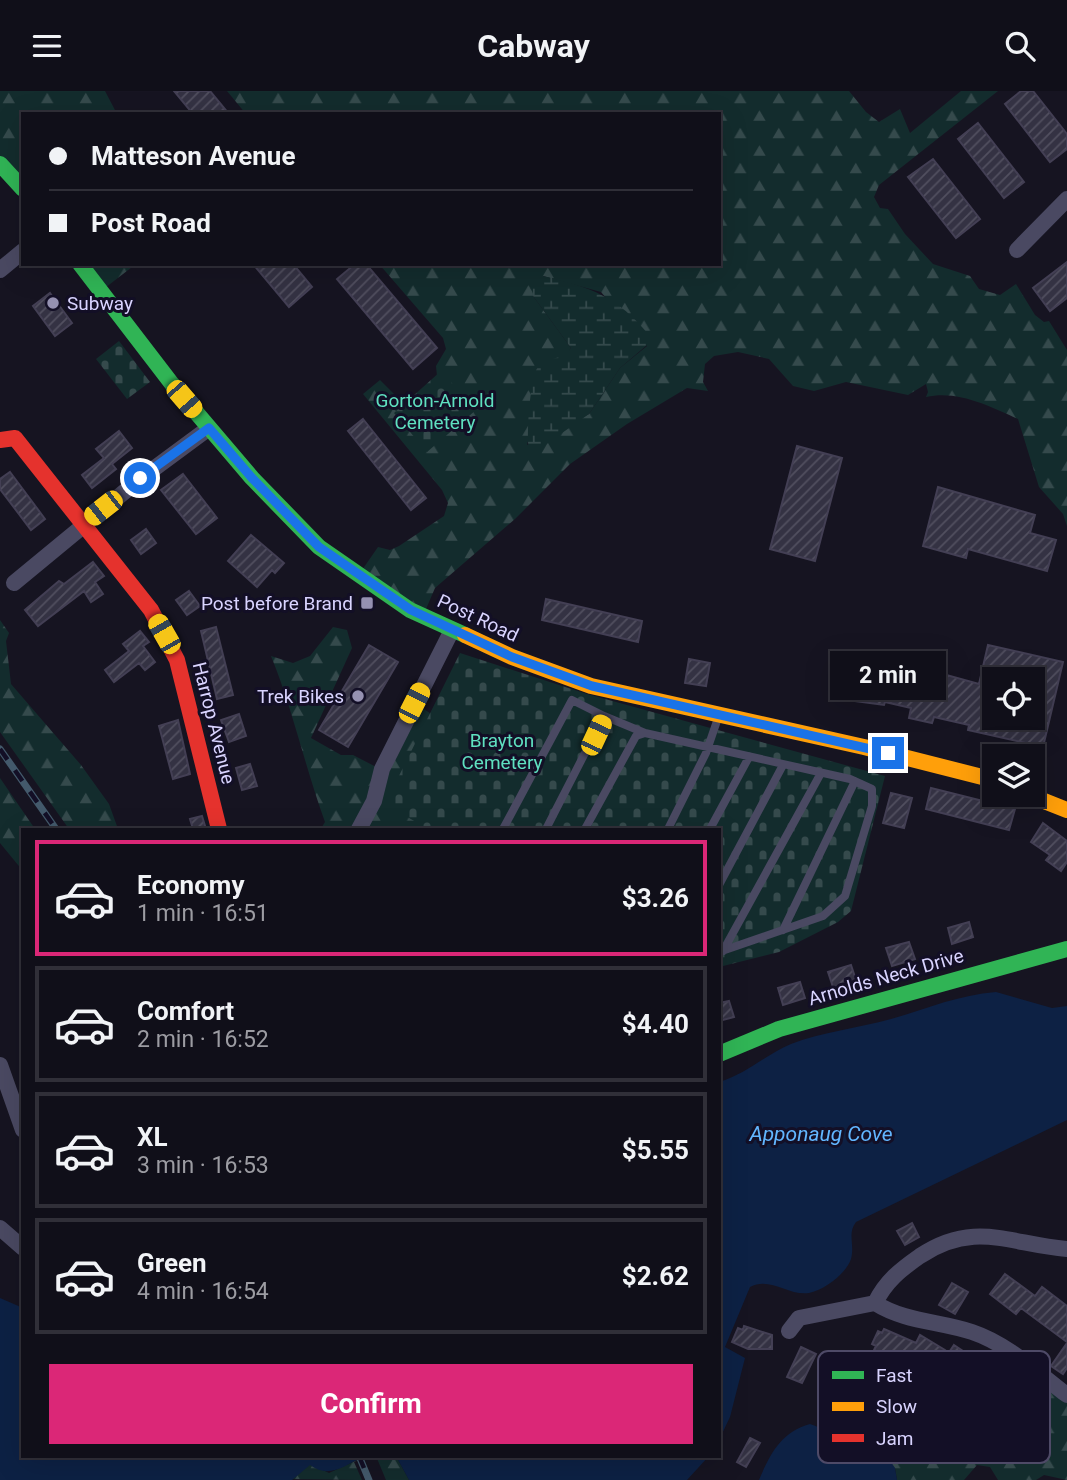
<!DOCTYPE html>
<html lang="en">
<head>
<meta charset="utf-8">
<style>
  body { margin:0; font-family:Roboto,sans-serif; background:#191822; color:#f1f3f6; height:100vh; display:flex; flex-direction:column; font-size:26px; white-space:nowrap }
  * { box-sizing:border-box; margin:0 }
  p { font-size:23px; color:#9c9ca2 }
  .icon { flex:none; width:38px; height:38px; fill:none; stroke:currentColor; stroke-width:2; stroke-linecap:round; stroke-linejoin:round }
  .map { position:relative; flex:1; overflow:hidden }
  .panel { position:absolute; left:21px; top:737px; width:700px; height:630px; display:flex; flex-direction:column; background:#100f19; border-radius:0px; box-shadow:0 7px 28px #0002,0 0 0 2px #302f38 }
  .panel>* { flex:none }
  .top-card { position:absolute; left:21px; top:21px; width:700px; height:154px; border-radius:0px; box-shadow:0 7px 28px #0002,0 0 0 2px #302f38; display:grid; align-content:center; height:154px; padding:0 28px; background:#100f19 }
  .buttons { position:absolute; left:982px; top:576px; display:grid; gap:14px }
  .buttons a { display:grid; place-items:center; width:63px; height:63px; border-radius:0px; background:#100f19; box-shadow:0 7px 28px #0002,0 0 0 2px #302f38; font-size:35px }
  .end { position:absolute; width:32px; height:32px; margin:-16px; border:9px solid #1a73e8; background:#fff; box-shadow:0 0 0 4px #fff }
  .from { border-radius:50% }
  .bubble { position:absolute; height:49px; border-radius:0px; background:#100f19; box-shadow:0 7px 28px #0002,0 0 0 2px #302f38; font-size:23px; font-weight:700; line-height:49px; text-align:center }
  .car { position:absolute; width:21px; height:42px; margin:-21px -10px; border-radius:9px; box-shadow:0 0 5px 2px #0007; background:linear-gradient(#f5c518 24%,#345 0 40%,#f5c518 0 76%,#345 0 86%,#f5c518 0) }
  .top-card b { display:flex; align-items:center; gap:24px; height:66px; font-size:26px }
  .top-card b+b { border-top:2px solid #302f38 }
  .top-card i { width:18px; height:18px; background:#f1f3f6 }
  ul { padding:12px 0 0; list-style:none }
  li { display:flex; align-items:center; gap:21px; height:116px; margin:0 14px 10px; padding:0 14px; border:4px solid #302f38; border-radius:0px }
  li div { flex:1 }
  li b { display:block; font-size:26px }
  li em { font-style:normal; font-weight:700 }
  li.current { border-color:#db2777 }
  li>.icon { width:63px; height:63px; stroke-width:1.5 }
  .button { display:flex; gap:14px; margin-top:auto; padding:14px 28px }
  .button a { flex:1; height:80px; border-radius:0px; background:#db2777; color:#fff; font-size:28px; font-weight:700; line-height:80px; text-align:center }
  header { display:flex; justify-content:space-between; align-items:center; height:91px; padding:0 28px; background:#100f19; font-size:32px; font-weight:700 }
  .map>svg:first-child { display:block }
  .forest { fill:url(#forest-firs); fill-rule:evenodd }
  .wetland { fill:url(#wetland-marsh) }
  .cemetery { fill:url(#cemetery-stones) }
  .water { fill:#0d2144 }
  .building { fill:url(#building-hatch); stroke:#433f54; stroke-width:2; fill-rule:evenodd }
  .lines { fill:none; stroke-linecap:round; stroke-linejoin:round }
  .lane { stroke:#4a4962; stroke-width:8 }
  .street { stroke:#4a4962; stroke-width:16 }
  .fast { stroke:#30b455; stroke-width:16 }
  .slow { stroke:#ff9f0a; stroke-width:16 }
  .jam { stroke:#e5322d; stroke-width:16 }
  .rail-casing { stroke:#43596b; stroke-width:7 }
  .rail { stroke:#130f26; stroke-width:4.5; stroke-dasharray:13; stroke-linecap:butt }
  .route { stroke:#1a73e8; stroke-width:9 }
  .poi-dot { fill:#9591b1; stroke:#130f26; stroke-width:2.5 }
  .labels { text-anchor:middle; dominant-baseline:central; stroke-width:6; stroke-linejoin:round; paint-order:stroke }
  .poi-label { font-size:19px; fill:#d9d4ff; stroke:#130f26; text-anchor:end }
  .park-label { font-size:19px; fill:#5fe0c0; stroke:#130f26 }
  .street-label { font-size:19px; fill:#d9d4ff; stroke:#130f26 }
  .water-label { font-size:21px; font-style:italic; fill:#62b6ff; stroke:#130f26 }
  .key { fill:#130f26; stroke:#4e4a67; stroke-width:2 }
  .key-label { font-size:19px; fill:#d9d4ff }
</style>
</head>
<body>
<header><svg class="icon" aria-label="menu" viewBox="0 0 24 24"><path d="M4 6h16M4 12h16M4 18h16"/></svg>Cabway<svg class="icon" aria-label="search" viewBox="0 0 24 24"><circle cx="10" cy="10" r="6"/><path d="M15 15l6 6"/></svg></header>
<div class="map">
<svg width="1067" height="1389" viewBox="0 0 1067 1389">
  <defs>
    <pattern id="forest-firs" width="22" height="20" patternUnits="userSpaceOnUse" patternTransform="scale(1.75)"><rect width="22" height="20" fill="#132c2d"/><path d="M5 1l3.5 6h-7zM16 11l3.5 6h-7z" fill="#354a4c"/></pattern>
    <pattern id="wetland-marsh" width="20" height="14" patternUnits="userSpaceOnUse" patternTransform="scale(1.75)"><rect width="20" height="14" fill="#132c2d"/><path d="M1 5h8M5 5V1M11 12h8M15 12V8" fill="none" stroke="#354a4c"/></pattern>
    <pattern id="cemetery-stones" width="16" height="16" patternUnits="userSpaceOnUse" patternTransform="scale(1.75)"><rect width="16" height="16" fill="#132c2d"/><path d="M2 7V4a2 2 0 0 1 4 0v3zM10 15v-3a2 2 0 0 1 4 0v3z" fill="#354a4c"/></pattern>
    <pattern id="building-hatch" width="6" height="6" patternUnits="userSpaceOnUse" patternTransform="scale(1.75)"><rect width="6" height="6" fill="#343243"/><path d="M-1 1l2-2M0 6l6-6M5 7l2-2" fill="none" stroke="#514f5f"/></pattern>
  </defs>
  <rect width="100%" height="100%" fill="#161421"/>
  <!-- forest -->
  <path class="forest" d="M0 0H105L117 23H23V103L0 77Z
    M227 0H849L866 21 879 31 900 18 910 42 961 0H998L879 94 874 106 880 117 888 118 905 143 933 173 970 185 979 198 1000 204 1016 193 1035 224 1044 231 1049 230 1067 259V435L1063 423 1039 396 1018 328C989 315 958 299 926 306L928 301 926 293 908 304 846 291 814 300 793 295 769 268 738 261 714 265 705 273 703 291 708 300 687 297 627 333 570 373 515 428 435 497 423 525 360 482 378 456 390 459 399 455 444 425 448 412 442 399 363 303 380 289 400 309 419 306 437 285 436 275 446 258 443 247 379 173H719V23H246ZM543 185 601 201 647 255 620 277 589 323 527 354 548 271 566 264 571 257 533 205Z
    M79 173H136L101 200Z
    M0 529 9 542 6 550 11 593 81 674 109 713 118 738H69L0 641Z
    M333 536 347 539 352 557 311 647 341 664H353L382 679 417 613 438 628 441 738H327L322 736 325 731C305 676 293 619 271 565L293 572 310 565Z
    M0 687 35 738H23V780L0 752Z
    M1035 1283 1067 1305V1389L1044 1384 1036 1389H998L990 1376 977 1374 964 1389H897L895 1377 846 1359 825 1338 845 1320 847 1300 864 1284 883 1292 897 1288 925 1296 946 1291 959 1294 974 1312 995 1320 1016 1310Z
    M366 1365 354 1371 362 1389 291 1388 310 1373 329 1382Z
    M376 1365H396L409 1389H386Z"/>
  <!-- wetland -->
  <path class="wetland" d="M543 185C591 196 618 206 649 244L647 254 620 277 589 323 545 354 529 358C526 346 530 285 538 276 548 267 563 268 571 257L533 205 532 192Z"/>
  <!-- cemetery -->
  <path class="cemetery" d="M119 250 150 291 127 308 96 268Z
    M441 280 476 319 427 361 394 322Z
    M460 562 587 603 885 685 851 820 838 831 779 861 719 876V738H428L385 713Z"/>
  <!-- water -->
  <path class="water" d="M996 901 1052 917 1067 915V1029L856 1131C847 1143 855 1153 851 1168 846 1183 824 1199 809 1202 788 1205 770 1185 750 1196L725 1256 745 1267 730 1326 719 1349V991C746 983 765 964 791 953 822 941 858 937 891 928 926 918 958 904 996 901Z
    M0 1207 23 1217V1365H364C344 1375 329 1388 310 1374L292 1389H0Z
    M810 1333C845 1344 843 1374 889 1368L895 1377 897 1389H759C770 1363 781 1341 810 1333Z
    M396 1365H709L687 1389H409Z"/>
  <!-- building -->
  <path class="building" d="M174 0H210L229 23H193Z
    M1021 0H1033L1067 43V58L1050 71 1005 13Z
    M978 32 1024 91 1004 107 958 48Z
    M933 68 980 128 956 147 908 86Z
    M1067 171V207L1050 220 1033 197Z
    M253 173H293L312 196 289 216Z
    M355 173H366L437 257 413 278 337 188Z
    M50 202 72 232 55 245 33 215Z
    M363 328 426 407 411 419 348 340Z
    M119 340 132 357 112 373 116 378 92 397 82 384 104 367 96 358Z
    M797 355 842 367 815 470 770 458Z
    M10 381 45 428 31 439 0 398V388Z
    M183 383 217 427 196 443 161 399Z
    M938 396 1035 424 1030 442 1056 449 1047 480 968 458 966 467 923 455Z
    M146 438 156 452 141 463 131 449Z
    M251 444 284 472 275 482 272 479 257 496 228 470Z
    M93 471 104 485 95 491 103 503 91 511 84 500 38 535 25 519 59 490 64 493Z
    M189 500 200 515 187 524 176 509Z
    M546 508 642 530 638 551 542 529Z
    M216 536 233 604 217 608 201 540Z
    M140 540 149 551 143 555 155 571 145 579 139 572 114 591 105 579 129 560 123 553Z
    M369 554 398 571 348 656 319 639Z
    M988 554 1063 571 1043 656 968 639 969 634 934 626 932 632 909 627 911 617 885 611 884 614 854 610 858 592 871 595 874 582 891 586 890 590 916 596 921 577 979 593ZM994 588H1032V626H994Z
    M689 568 710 572 706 595 685 592Z
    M239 623 246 645 229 651 221 629Z
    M178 629 190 683 173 688 159 635Z
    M250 673 257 695 242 699 236 677Z
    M931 697 1015 718 1009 739 926 718Z
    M891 702 912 707 904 737 883 732Z
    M202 725 206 738H193L190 728Z
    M1043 732 1067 750V771L1061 780 1046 769 1050 764 1031 751Z
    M969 831 973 846 952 853 948 837Z
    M909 851 915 868 892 875 886 857Z
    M851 874 857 892 834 899 828 881Z
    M800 891 805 907 783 914 778 897Z
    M729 910 734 926 719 930V912Z
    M912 1132 919 1146 905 1154 897 1140Z
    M1005 1183 1035 1205 1042 1196 1067 1215V1251L1021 1217 1016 1223 990 1203Z
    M952 1192 968 1201 955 1223 939 1214Z
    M744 1235 772 1244V1258H748L732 1251 738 1237 743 1239Z
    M884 1238 916 1252 920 1244 945 1259 930 1284 891 1261 889 1266 874 1259 876 1255 872 1253 878 1240 882 1242Z
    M1067 1252V1277L1063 1283 1051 1275Z
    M954 1254 966 1262 956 1277 944 1269Z
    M801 1256 816 1263 802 1292 787 1286Z
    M750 1347 760 1352 746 1376 737 1371Z"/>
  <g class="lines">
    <!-- lane -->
    <path class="lane" d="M503 738 572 609 604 625
      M546 738 604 625 645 642
      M585 738 636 645 645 642 850 688 872 698V715L845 805 823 825 719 861
      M668 738 706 662 718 627
      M710 738 749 666
      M719 794 783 674
      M783 839 855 690
      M723 860 821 682"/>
    <!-- street -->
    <path class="street" d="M1017 159 1067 108
      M0 179 23 160
      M14 492 140 388 209 337
      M359 738 374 710 382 678 452 539
      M0 974 23 1039
      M0 1137 23 1157
      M875 1212C886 1190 900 1179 920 1165 974 1129 1009 1153 1067 1158
      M789 1240 799 1227 875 1212C905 1231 939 1230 972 1241 1008 1253 1038 1282 1067 1304"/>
    <!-- fast -->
    <path class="fast" d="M0 73 23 98
      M80 173 172 293 252 387 319 456 410 519 465 544
      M719 963 779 938 1067 858"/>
    <!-- slow -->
    <path class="slow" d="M465 544 512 566 591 595 864 656 994 689
      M1029 704 1067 719"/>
    <!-- jam -->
    <path class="jam" d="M0 349 15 347 151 519 177 569 219 738"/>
    <!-- rail casing -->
    <g class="rail-casing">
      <path id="rail" d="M0 658 56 738
        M359 1365 369 1389"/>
    </g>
    <!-- rail -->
    <use href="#rail" class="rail"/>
  </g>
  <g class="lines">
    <!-- route -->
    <path class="route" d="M140 387 209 337 252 387 319 456 411 519 512 566 592 595 888 662"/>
  </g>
  <!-- markers -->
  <g class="poi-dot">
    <circle cx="53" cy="212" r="7"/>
    <rect x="360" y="505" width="14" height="14" rx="3.5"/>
    <circle cx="358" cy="605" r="7"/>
  </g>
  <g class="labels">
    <!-- poi labels -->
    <g class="poi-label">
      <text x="67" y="212" text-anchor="start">Subway</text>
      <text x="353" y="512">Post before Brand</text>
      <text x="344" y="605">Trek Bikes</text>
    </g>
    <!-- park labels -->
    <g class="park-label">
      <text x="435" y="309">Gorton-Arnold<tspan x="435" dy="22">Cemetery</tspan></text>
      <text x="502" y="649">Brayton<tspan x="502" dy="22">Cemetery</tspan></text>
    </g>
    <!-- street labels -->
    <g class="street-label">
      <text transform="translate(478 527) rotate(25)">Post Road</text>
      <text transform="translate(214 632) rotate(76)">Harrop Avenue</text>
      <text transform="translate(886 886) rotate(-16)">Arnolds Neck Drive</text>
    </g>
    <!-- water labels -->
    <g class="water-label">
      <text x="821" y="1043">Apponaug Cove</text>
    </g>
  </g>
  <!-- legend -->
  <rect x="818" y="1260" width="232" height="112" rx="10" class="key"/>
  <rect x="832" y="1280" width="32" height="8" fill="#30b455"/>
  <rect x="832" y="1311" width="32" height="9" fill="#ff9f0a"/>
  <rect x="832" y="1343" width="32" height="8" fill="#e5322d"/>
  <g class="key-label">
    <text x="876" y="1291">Fast</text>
    <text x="876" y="1322">Slow</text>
    <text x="876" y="1354">Jam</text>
  </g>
</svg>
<div class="buttons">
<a><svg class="icon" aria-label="locate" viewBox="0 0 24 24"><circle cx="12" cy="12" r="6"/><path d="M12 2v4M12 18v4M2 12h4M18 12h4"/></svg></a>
<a><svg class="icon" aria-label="layers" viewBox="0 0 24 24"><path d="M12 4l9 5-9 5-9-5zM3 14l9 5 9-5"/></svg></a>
</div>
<i class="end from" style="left:140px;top:387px"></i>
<i class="end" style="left:888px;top:662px"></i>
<div class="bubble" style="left:830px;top:560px;width:116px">2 min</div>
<i class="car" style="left:184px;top:308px;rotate:139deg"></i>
<i class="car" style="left:103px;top:417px;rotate:232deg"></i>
<i class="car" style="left:164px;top:543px;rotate:330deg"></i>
<i class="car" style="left:414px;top:612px;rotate:27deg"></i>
<i class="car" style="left:596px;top:644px;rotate:25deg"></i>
<div class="top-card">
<b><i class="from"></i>Matteson Avenue</b>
<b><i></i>Post Road</b>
</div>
<section class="panel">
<ul>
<li class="current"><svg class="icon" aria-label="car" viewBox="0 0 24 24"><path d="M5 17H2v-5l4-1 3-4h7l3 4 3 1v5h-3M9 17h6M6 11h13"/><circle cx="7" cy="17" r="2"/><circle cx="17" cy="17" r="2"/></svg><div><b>Economy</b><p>1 min · 16:51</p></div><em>$3.26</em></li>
<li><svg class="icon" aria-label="car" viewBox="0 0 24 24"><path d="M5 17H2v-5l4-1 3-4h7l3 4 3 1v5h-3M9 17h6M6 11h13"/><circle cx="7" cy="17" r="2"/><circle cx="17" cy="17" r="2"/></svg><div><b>Comfort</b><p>2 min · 16:52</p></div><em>$4.40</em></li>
<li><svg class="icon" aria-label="car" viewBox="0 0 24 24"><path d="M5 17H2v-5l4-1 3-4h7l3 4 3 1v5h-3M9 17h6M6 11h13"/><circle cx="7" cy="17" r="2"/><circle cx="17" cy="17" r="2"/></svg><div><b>XL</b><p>3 min · 16:53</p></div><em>$5.55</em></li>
<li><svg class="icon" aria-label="car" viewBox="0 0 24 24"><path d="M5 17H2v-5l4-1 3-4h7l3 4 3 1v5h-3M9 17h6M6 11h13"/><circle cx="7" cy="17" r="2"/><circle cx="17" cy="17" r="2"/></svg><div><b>Green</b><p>4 min · 16:54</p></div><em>$2.62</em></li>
</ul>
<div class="button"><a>Confirm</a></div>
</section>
</div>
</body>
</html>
